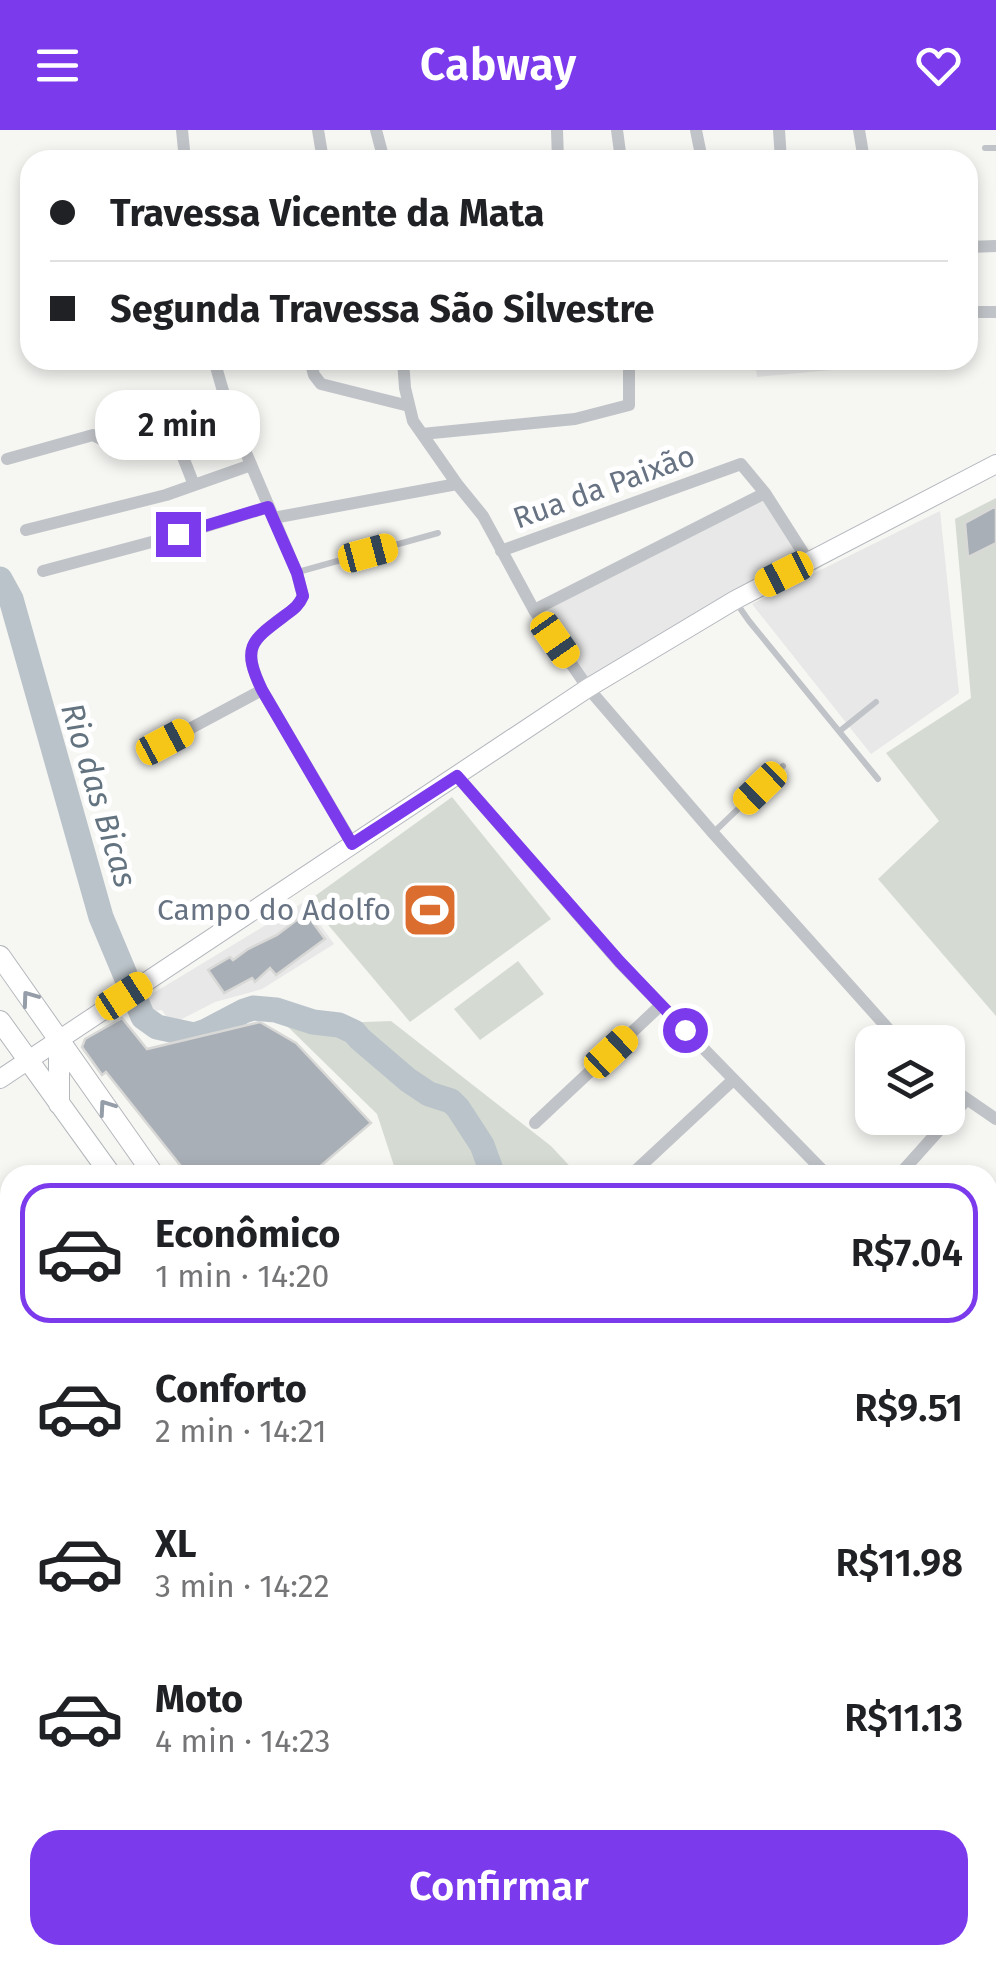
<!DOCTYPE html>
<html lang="pt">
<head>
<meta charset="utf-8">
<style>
  body { margin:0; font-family:"Fira Sans",sans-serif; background:#f6f6f6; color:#202124; height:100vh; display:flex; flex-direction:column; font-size:38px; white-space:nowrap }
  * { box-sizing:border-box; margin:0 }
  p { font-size:32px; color:#757577 }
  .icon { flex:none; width:55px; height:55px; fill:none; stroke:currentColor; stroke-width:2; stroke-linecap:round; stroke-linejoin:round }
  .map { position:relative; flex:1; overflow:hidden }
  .sheet { position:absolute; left:0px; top:1035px; width:998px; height:800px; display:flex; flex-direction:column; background:#fff; border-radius:30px 30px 0 0; box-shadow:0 5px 15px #0003 }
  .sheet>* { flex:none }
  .top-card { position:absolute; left:20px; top:20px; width:958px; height:220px; border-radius:30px; box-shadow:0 5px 15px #0003; display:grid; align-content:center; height:220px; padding:0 30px; background:#fff }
  .fabs { position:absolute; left:855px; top:895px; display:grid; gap:20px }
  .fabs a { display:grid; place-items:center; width:110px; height:110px; border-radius:20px; background:#fff; box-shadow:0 5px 15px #0003; font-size:50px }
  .end { position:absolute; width:45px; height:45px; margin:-22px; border:12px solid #7c3aed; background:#fff; box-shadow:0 0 0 5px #fff }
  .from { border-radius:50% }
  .bubble { position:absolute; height:70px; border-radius:30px; background:#fff; box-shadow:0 5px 15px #0003; font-size:32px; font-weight:600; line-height:70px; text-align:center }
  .car { position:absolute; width:30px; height:60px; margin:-30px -15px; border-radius:12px; box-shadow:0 0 8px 2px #0007; background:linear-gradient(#f5c518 24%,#345 0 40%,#f5c518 0 76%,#345 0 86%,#f5c518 0) }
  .top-card b { display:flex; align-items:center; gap:35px; height:95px; font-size:38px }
  .top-card b+b { border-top:2px solid #e0e0e0 }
  .top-card i { width:25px; height:25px; background:#202124 }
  ul { padding:18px 0 0; list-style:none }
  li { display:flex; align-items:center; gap:30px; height:140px; margin:0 20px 15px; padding:0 10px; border:5px solid transparent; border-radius:30px }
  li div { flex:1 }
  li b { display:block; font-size:38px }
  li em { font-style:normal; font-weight:600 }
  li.selected { border-color:#7c3aed }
  li>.icon { width:90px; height:90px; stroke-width:1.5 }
  .action { display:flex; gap:20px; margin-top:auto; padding:20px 30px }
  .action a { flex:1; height:115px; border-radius:30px; background:#7c3aed; color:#fff; font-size:40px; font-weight:600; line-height:115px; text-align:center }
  header { display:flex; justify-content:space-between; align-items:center; height:130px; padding:0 30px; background:#7c3aed; color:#fff; font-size:45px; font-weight:600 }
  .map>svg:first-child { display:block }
  .built { fill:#e7e8e7 }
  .green { fill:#d5dbd3 }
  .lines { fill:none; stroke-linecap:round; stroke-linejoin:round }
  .river { stroke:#bac3c9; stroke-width:25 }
  .building { fill:#a9afb6; stroke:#d8d8d6; stroke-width:2.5 }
  .secondary-casing { stroke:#b2b6bc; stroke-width:20 }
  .primary-casing { stroke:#b3b7bb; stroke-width:22 }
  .lane { stroke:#c0c3c7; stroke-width:6 }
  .street { stroke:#c0c3c7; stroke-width:12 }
  .secondary { stroke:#fff; stroke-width:18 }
  .primary { stroke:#fff; stroke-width:20 }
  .oneway { stroke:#959da8 }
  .route { stroke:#7c3aed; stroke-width:12 }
  .labels { text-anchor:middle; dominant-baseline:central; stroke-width:10; stroke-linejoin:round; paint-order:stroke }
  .street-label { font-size:30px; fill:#677383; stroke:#fff }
  .poi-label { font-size:30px; fill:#677383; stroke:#fff; text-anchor:end }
  .water-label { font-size:32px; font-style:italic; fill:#63737f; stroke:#fff }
</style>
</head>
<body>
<header><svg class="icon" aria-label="menu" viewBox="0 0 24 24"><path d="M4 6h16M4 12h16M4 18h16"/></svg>Cabway<svg class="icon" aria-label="heart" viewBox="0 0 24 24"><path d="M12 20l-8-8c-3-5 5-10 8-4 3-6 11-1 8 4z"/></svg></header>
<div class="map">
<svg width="996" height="1835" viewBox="0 0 996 1835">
  <rect width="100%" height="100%" fill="#f6f6f3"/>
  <!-- built -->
  <path class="built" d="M755 230H884V235L757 247Z
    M765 363 809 432 588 558 534 480Z
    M940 381 959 563 871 624 752 474Z
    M304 772 334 814 262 859 215 872 178 891 169 890 162 880 152 881 142 870Z"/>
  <!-- green -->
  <path class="green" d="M996 368V886L878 749 939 691 886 623 971 568 955 389Z
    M452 667 551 789 410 892 308 771Z
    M518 831 544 864 480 910 454 879Z
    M391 891 551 1016 578 1045H397L377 984 286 895Z
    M988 1285 996 1288V1450L988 1445Z
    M988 1772 996 1777V1835H307L308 1825H988Z"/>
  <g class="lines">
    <!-- river -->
    <path class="river" d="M0 449 11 469 101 787 143 887 157 897 194 905 206 901 244 881 253 878 276 880 313 892 339 895 354 902 360 909 408 950 429 964 451 971 458 978 482 1015 493 1045
      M988 1410 996 1413"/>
  </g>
  <!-- building -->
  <path class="building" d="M996 376V413L968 427 965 393Z
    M306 783 325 809 276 845 270 838 255 852 252 848 224 863 208 840 230 827 233 830 248 819 277 805Z
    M122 888 147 919 260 892 296 913 371 993 310 1045H188L106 942 102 945 82 917 85 909Z"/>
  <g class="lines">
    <!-- secondary casing -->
    <g class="secondary-casing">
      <path id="secondary" d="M0 949 588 558 735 470 996 334
        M0 1216 10 1209
        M0 1339 10 1332
        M242 1825 249 1835
        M80 1835 146 1825"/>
    </g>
    <!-- primary casing -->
    <g class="primary-casing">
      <path id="primary" d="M0 826 154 1045
        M0 891 111 1045
        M59 974V911
        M988 1706 996 1711
        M988 1738 996 1743"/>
    </g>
    <!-- lane -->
    <path class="lane" d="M985 18H996
      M298 442 438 403
      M735 471 749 491 878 649
      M841 600 876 572
      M713 703 783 636"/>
    <!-- street -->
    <path class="street" d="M182 0 185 30
      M318 0 323 30
      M376 0 384 30
      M557 0 558 30
      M617 0 621 30
      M696 0 702 30
      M779 0 781 30
      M859 0 864 30
      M968 117 996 116
      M968 182H996
      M214 230 230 285 297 443 303 466C299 475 295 478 287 484 252 510 241 516 262 560L352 713
      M310 230 314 245 321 254 409 276
      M403 230 405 258 413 291 457 354 483 386 534 480 588 558 713 703 900 912
      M422 304 575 289 629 275V230
      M7 329 93 305 130 323 173 315 181 322 194 355
      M273 388 457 354
      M26 400 166 365 251 335
      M501 421 741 334 765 363 809 432
      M43 441 178 405 268 377
      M534 480 765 363
      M165 612 262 560
      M457 646 620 833 827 1045
      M948 956 996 989
      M535 993 661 875
      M631 1045 733 950
      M899 1045 967 969
      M0 1090 10 1103
      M0 1474 10 1466
      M0 1492 10 1506
      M0 1676 10 1690
      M0 1709 10 1702"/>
    <!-- secondary -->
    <use href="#secondary" class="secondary"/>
    <!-- primary -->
    <use href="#primary" class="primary"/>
  </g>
  <!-- one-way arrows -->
  <defs><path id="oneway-chevron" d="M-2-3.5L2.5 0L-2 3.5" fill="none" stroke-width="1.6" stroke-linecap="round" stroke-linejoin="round" transform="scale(2.5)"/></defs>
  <g class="oneway">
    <use href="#oneway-chevron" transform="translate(29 868) rotate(-126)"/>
    <use href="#oneway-chevron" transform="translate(106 977) rotate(-125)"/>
  </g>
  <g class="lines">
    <!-- route -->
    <path class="route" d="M178 404 268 377 297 443 303 466C299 475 295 478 287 484 251 511 241 516 262 560L352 714 457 646 620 832 685 900"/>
  </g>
  <!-- icons -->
  <defs>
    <g id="stadium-square" transform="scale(2.875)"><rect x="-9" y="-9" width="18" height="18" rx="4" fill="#db6e2f" stroke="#fff"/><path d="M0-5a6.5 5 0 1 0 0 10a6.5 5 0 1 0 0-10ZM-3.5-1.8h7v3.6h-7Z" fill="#fff"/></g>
  </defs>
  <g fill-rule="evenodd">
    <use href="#stadium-square" x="430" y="780"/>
  </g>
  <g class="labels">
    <!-- street labels -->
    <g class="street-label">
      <text transform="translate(604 357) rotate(-20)">Rua da Paixão</text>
    </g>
    <!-- poi labels -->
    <g class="poi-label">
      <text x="391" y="780">Campo do Adolfo</text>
    </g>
    <!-- water labels -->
    <g class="water-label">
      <text transform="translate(99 665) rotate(73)">Rio das Bicas</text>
    </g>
  </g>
</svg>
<div class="fabs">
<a><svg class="icon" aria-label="layers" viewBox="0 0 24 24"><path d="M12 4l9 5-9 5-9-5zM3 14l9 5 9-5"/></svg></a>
</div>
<i class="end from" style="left:685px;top:900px"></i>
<i class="end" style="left:178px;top:404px"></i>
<div class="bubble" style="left:95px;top:260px;width:165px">2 min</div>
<i class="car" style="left:368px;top:423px;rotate:75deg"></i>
<i class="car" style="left:784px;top:444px;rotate:243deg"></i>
<i class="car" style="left:555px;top:510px;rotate:145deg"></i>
<i class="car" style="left:165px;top:612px;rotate:62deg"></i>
<i class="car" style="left:760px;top:658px;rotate:226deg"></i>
<i class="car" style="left:124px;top:866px;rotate:57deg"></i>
<i class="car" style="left:611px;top:922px;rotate:47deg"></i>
<div class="top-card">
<b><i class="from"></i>Travessa Vicente da Mata</b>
<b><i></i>Segunda Travessa São Silvestre</b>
</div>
<section class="sheet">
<ul>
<li class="selected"><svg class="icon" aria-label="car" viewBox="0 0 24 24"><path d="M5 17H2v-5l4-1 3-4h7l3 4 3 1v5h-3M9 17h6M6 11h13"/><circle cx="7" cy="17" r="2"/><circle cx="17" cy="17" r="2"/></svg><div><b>Econômico</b><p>1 min · 14:20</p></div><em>R$7.04</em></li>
<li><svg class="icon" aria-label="car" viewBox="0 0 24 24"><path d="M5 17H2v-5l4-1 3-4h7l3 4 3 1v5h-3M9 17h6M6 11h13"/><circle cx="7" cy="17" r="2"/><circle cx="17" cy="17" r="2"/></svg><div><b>Conforto</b><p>2 min · 14:21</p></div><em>R$9.51</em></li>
<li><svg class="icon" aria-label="car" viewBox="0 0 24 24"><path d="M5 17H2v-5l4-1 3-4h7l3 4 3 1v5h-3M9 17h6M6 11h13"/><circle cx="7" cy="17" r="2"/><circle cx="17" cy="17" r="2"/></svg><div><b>XL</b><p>3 min · 14:22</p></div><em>R$11.98</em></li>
<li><svg class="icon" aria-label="car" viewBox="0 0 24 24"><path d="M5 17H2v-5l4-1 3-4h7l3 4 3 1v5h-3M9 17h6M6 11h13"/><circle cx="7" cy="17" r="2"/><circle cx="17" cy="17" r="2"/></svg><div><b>Moto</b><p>4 min · 14:23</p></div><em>R$11.13</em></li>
</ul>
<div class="action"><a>Confirmar</a></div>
</section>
</div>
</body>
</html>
